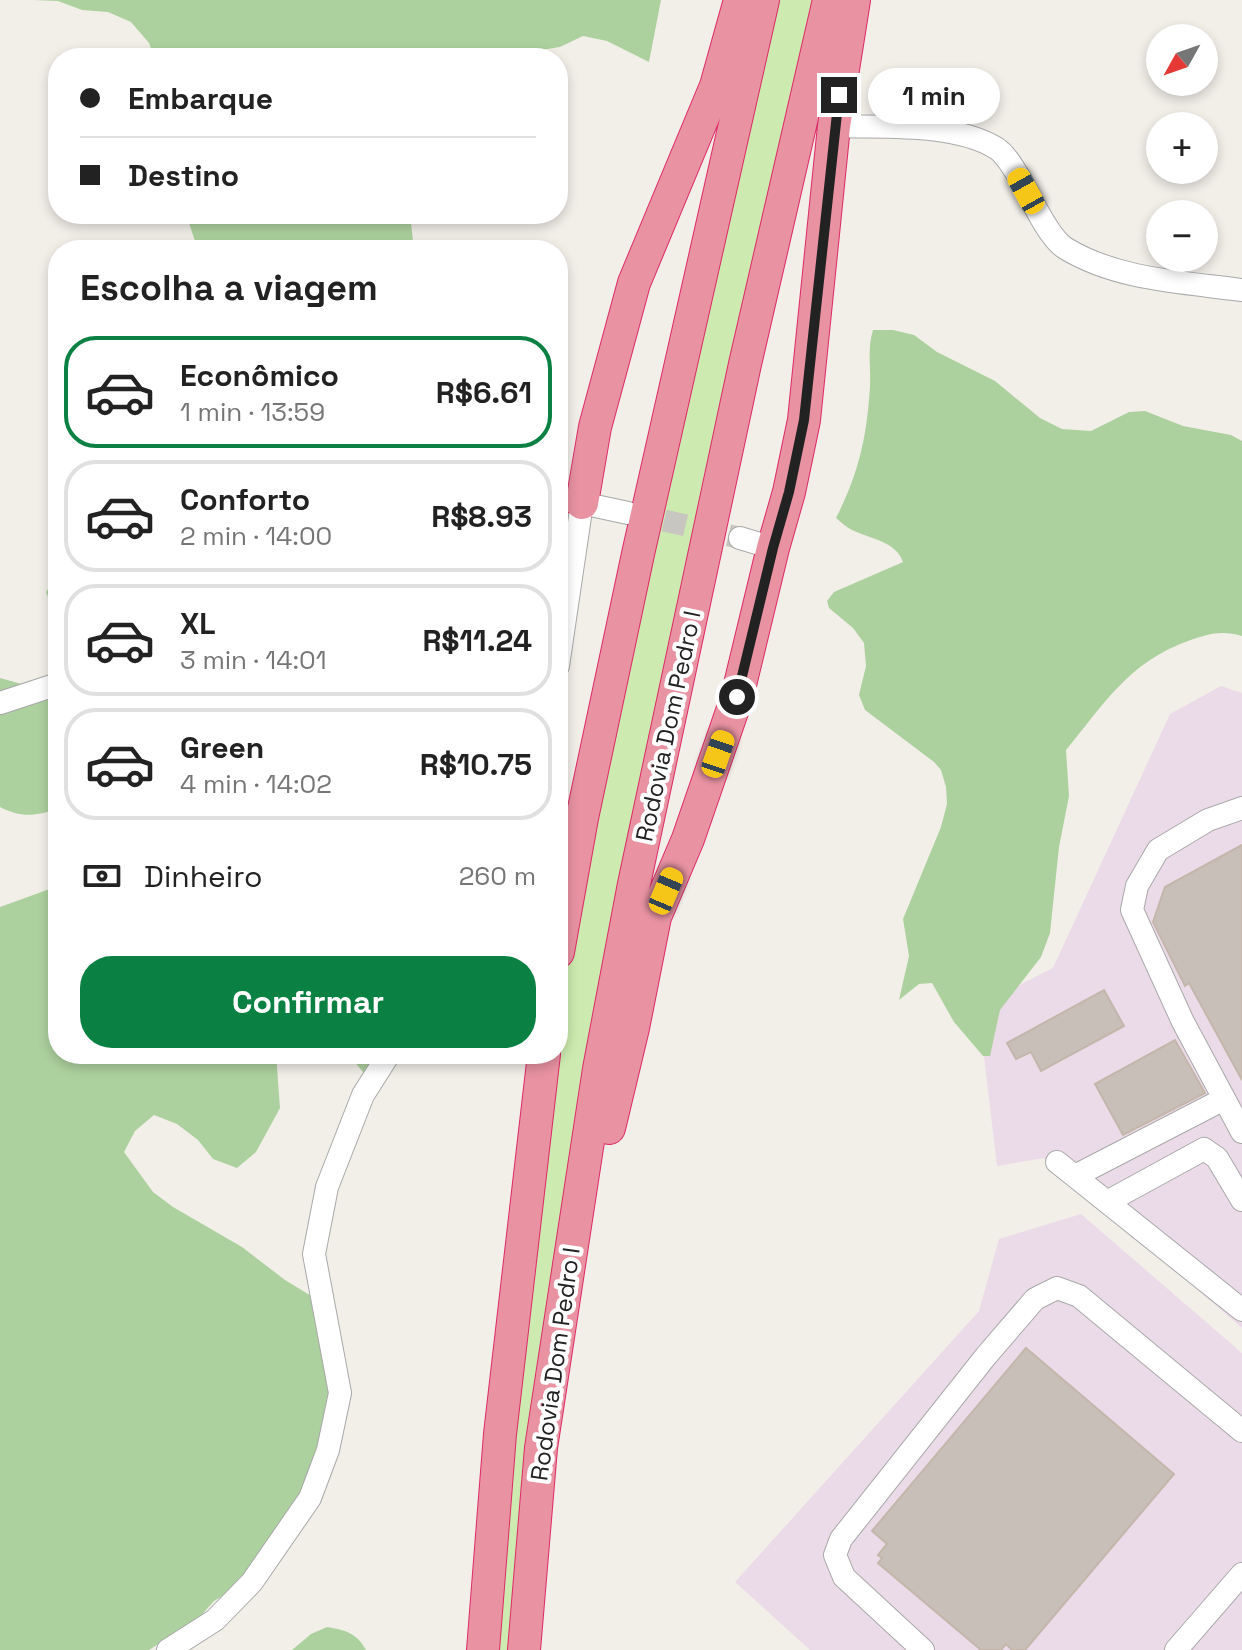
<!DOCTYPE html>
<html lang="pt">
<head>
<meta charset="utf-8">
<style>
  body { margin:0; font-family:"Space Grotesk",sans-serif; background:#f6f6f6; color:#222; height:100vh; display:flex; flex-direction:column; font-size:30px; white-space:nowrap }
  * { box-sizing:border-box; margin:0 }
  p { font-size:26px; color:#767676 }
  .icon { flex:none; width:44px; height:44px; fill:none; stroke:currentColor; stroke-width:2; stroke-linecap:round; stroke-linejoin:round }
  .map { position:relative; flex:1; overflow:hidden }
  .drawer { position:absolute; left:48px; top:240px; width:520px; height:824px; display:flex; flex-direction:column; background:#fff; border-radius:32px; box-shadow:0 4px 12px #0003 }
  .drawer>* { flex:none }
  .hud { position:absolute; left:48px; top:48px; width:520px; height:176px; border-radius:32px; box-shadow:0 4px 12px #0003; display:grid; align-content:center; height:176px; padding:0 32px; background:#fff }
  .needle { width:52px; rotate:230deg }
  .fabs { position:absolute; left:1146px; top:24px; display:grid; gap:16px }
  .fabs a { display:grid; place-items:center; width:72px; height:72px; border-radius:50%; background:#fff; box-shadow:0 4px 12px #0003; font-size:40px }
  .end { position:absolute; width:36px; height:36px; margin:-18px; border:10px solid #222; background:#fff; box-shadow:0 0 0 4px #fff }
  .from { border-radius:50% }
  .bubble { position:absolute; height:56px; border-radius:28px; background:#fff; box-shadow:0 4px 12px #0003; font-size:26px; font-weight:800; line-height:56px; text-align:center }
  .car { position:absolute; width:24px; height:48px; margin:-24px -12px; border-radius:10px; box-shadow:0 0 6px 2px #0007; background:linear-gradient(#f5c518 24%,#345 0 40%,#f5c518 0 76%,#345 0 86%,#f5c518 0) }
  .hud b { display:flex; align-items:center; gap:28px; height:76px; font-size:30px }
  .hud b+b { border-top:2px solid #e0e0e0 }
  .hud i { width:20px; height:20px; background:#222 }
  ul { padding:0; list-style:none }
  li { display:flex; align-items:center; gap:24px; height:112px; margin:0 16px 12px; padding:0 16px; border:4px solid #e0e0e0; border-radius:32px }
  li div { flex:1 }
  li b { display:block; font-size:30px }
  li em { font-style:normal; font-weight:800 }
  li.selected { border-color:#0b8043 }
  li>.icon { width:72px; height:72px; stroke-width:1.5 }
  h2 { padding:0 32px; font-size:36px; line-height:96px }
  .pay { display:flex; align-items:center; gap:20px; height:88px; padding:0 32px; font-size:30px }
  .pay p { margin-inline-start:auto }
  .button { display:flex; gap:16px; margin-top:auto; padding:16px 32px }
  .button a { flex:1; height:92px; border-radius:32px; background:#0b8043; color:#fff; font-size:32px; font-weight:800; line-height:92px; text-align:center }
  .map>svg:first-child { display:block }
  .industrial { fill:#ebdbe8 }
  .grass { fill:#cdebb0 }
  .forest { fill:#add19e }
  .building { fill:#c7bfb8; stroke:#c4b6ab; stroke-width:2 }
  .lines { fill:none; stroke-linecap:round; stroke-linejoin:round }
  .minor-tunnel { stroke:#c8c6c1; stroke-width:22; stroke-dasharray:22 11; stroke-linecap:butt }
  .minor-casing { stroke:#a9a9a9; stroke-width:24 }
  .highway-casing { stroke:#dc2a67; stroke-width:34 }
  .minor { stroke:#fff; stroke-width:22 }
  .highway { stroke:#e892a2; stroke-width:32 }
  .route { stroke:#222; stroke-width:10 }
  .labels { text-anchor:middle; dominant-baseline:central; stroke-width:8; stroke-linejoin:round; paint-order:stroke }
  .street-label { font-size:24px; fill:#222; stroke:#fff }
</style>
</head>
<body>
<div class="map">
<svg width="1242" height="1650" viewBox="0 0 1242 1650">
  <rect width="100%" height="100%" fill="#f2efe9"/>
  <!-- industrial -->
  <path class="industrial" d="M1221 686 1242 693V1328L1044 1158 997 1166 978 1006 1053 968 1170 714Z
    M1081 1214 1242 1353V1650H810L735 1582 979 1311 999 1239Z"/>
  <!-- grass -->
  <path class="grass" d="M771 0H818L681 608 516 1650H493L497 1586 558 1054V1030L574 916Z"/>
  <!-- forest -->
  <path class="forest" d="M33 0H661L649 62 607 41 583 36 560 47 535 51 527 58H155L149 43 131 22 108 12 82 10 58 1Z
    M186 214H410L414 250H198Z
    M873 330H893L914 335 937 352 995 381 1040 418 1062 429 1091 431 1129 412 1145 411 1183 426 1231 435 1242 441V636C1221 630 1208 634 1188 641 1129 662 1104 704 1066 750L1069 796 1059 847 1050 933 1041 957 1000 1010 990 1056H983L954 1022 932 983 919 984 899 1000 909 956 903 919 941 827 947 804 946 787 941 770 934 762 865 710 859 695 866 666 864 643 853 628 829 608 827 601 834 592 903 562C896 541 870 539 852 530 846 527 841 522 836 518 859 473 867 436 870 386 871 366 867 349 873 330Z
    M58 575V620L46 592Z
    M0 678 36 688H58V809C35 816 21 818 0 807Z
    M58 886V1054H276L280 1108 256 1152 237 1168 213 1159 198 1140 177 1124 154 1115 135 1131 124 1152 153 1192 173 1207 242 1247 285 1280 331 1308 346 1395 335 1464 322 1496 307 1522 247 1582 214 1601 198 1619 149 1650H0V907Z
    M348 1054H391L386 1066 363 1072Z
    M327 1627C345 1630 357 1633 366 1650H292L311 1634Z"/>
  <!-- building -->
  <path class="building" d="M1242 845V1080L1189 983 1185 986 1153 922 1165 887Z
    M1104 990 1124 1026 1041 1071 1031 1052 1016 1059 1007 1043Z
    M1175 1040 1205 1093 1123 1135 1095 1084Z
    M1026 1348 1174 1474 1025 1650H1012L1006 1644 1001 1650H981L878 1563 882 1558 878 1555 887 1544 872 1531Z"/>
  <g class="lines">
    <!-- minor-tunnel -->
    <path class="minor-tunnel" d="M632 513 740 538"/>
    <!-- minor casing -->
    <g class="minor-casing">
      <path id="minor" d="M834 126C882 128 953 122 996 148 1007 155 1015 171 1022 182 1031 199 1049 238 1065 248 1117 280 1182 282 1242 290
        M558 498 628 513
        M740 538 773 548
        M558 666 582 503
        M0 703 58 684
        M1242 808 1208 820 1158 850 1137 886 1132 910 1183 1022 1242 1132
        M1057 1162 1242 1310
        M1075 1176 1224 1099
        M1107 1202 1204 1149 1217 1158 1242 1200
        M168 1650 215 1620 252 1582 310 1498 328 1450 340 1393 314 1254 327 1187 363 1095 389 1054
        M923 1650 844 1577 835 1555 841 1539 986 1356 1035 1299 1057 1288 1079 1296 1242 1431
        M1176 1650 1242 1574"/>
    </g>
    <!-- highway casing -->
    <g class="highway-casing">
      <path id="highway" d="M582 503 595 427 634 283 716 86 740 0
        M558 952 582 818 638 554 763 0
        M609 1128 633 1028 655 917 688 839 737 697 773 548 789 492 804 420 834 126 854 0
        M483 1650 500 1434 544 1054
        M524 1650 541 1448 599 1069 634 884 745 364 829 0"/>
    </g>
    <!-- minor -->
    <use href="#minor" class="minor"/>
    <!-- highway -->
    <use href="#highway" class="highway"/>
  </g>
  <g class="lines">
    <!-- route -->
    <path class="route" d="M737 697 773 548 789 492 804 420 839 95"/>
  </g>
  <g class="labels">
    <!-- street labels -->
    <g class="street-label">
      <text transform="translate(668 726) rotate(-78)">Rodovia Dom Pedro I</text>
      <text transform="translate(555 1364) rotate(-82)">Rodovia Dom Pedro I</text>
    </g>
  </g>
</svg>
<div class="fabs">
<a><svg class="needle" viewBox="-14 -14 28 28"><path d="M0-13l5 13h-10z" fill="#e53935"/><path d="M0 13l5-13h-10z" fill="#767676"/></svg></a>
<a>+</a>
<a>−</a>
</div>
<i class="end from" style="left:737px;top:697px"></i>
<i class="end" style="left:839px;top:95px"></i>
<div class="bubble" style="left:868px;top:68px;width:132px">1 min</div>
<i class="car" style="left:1026px;top:191px;rotate:331deg"></i>
<i class="car" style="left:718px;top:754px;rotate:19deg"></i>
<i class="car" style="left:666px;top:891px;rotate:23deg"></i>
<div class="hud">
<b><i class="from"></i>Embarque</b>
<b><i></i>Destino</b>
</div>
<section class="drawer">
<h2>Escolha a viagem</h2>
<ul>
<li class="selected"><svg class="icon" aria-label="car" viewBox="0 0 24 24"><path d="M5 17H2v-5l4-1 3-4h7l3 4 3 1v5h-3M9 17h6M6 11h13"/><circle cx="7" cy="17" r="2"/><circle cx="17" cy="17" r="2"/></svg><div><b>Econômico</b><p>1 min · 13:59</p></div><em>R$6.61</em></li>
<li><svg class="icon" aria-label="car" viewBox="0 0 24 24"><path d="M5 17H2v-5l4-1 3-4h7l3 4 3 1v5h-3M9 17h6M6 11h13"/><circle cx="7" cy="17" r="2"/><circle cx="17" cy="17" r="2"/></svg><div><b>Conforto</b><p>2 min · 14:00</p></div><em>R$8.93</em></li>
<li><svg class="icon" aria-label="car" viewBox="0 0 24 24"><path d="M5 17H2v-5l4-1 3-4h7l3 4 3 1v5h-3M9 17h6M6 11h13"/><circle cx="7" cy="17" r="2"/><circle cx="17" cy="17" r="2"/></svg><div><b>XL</b><p>3 min · 14:01</p></div><em>R$11.24</em></li>
<li><svg class="icon" aria-label="car" viewBox="0 0 24 24"><path d="M5 17H2v-5l4-1 3-4h7l3 4 3 1v5h-3M9 17h6M6 11h13"/><circle cx="7" cy="17" r="2"/><circle cx="17" cy="17" r="2"/></svg><div><b>Green</b><p>4 min · 14:02</p></div><em>R$10.75</em></li>
</ul>
<div class="pay"><svg class="icon" aria-label="cash" viewBox="0 0 24 24"><path d="M3 7h18v10H3z"/><circle cx="12" cy="12" r="2"/></svg>Dinheiro<p>260 m</p></div>
<div class="button"><a>Confirmar</a></div>
</section>
</div>
</body>
</html>
